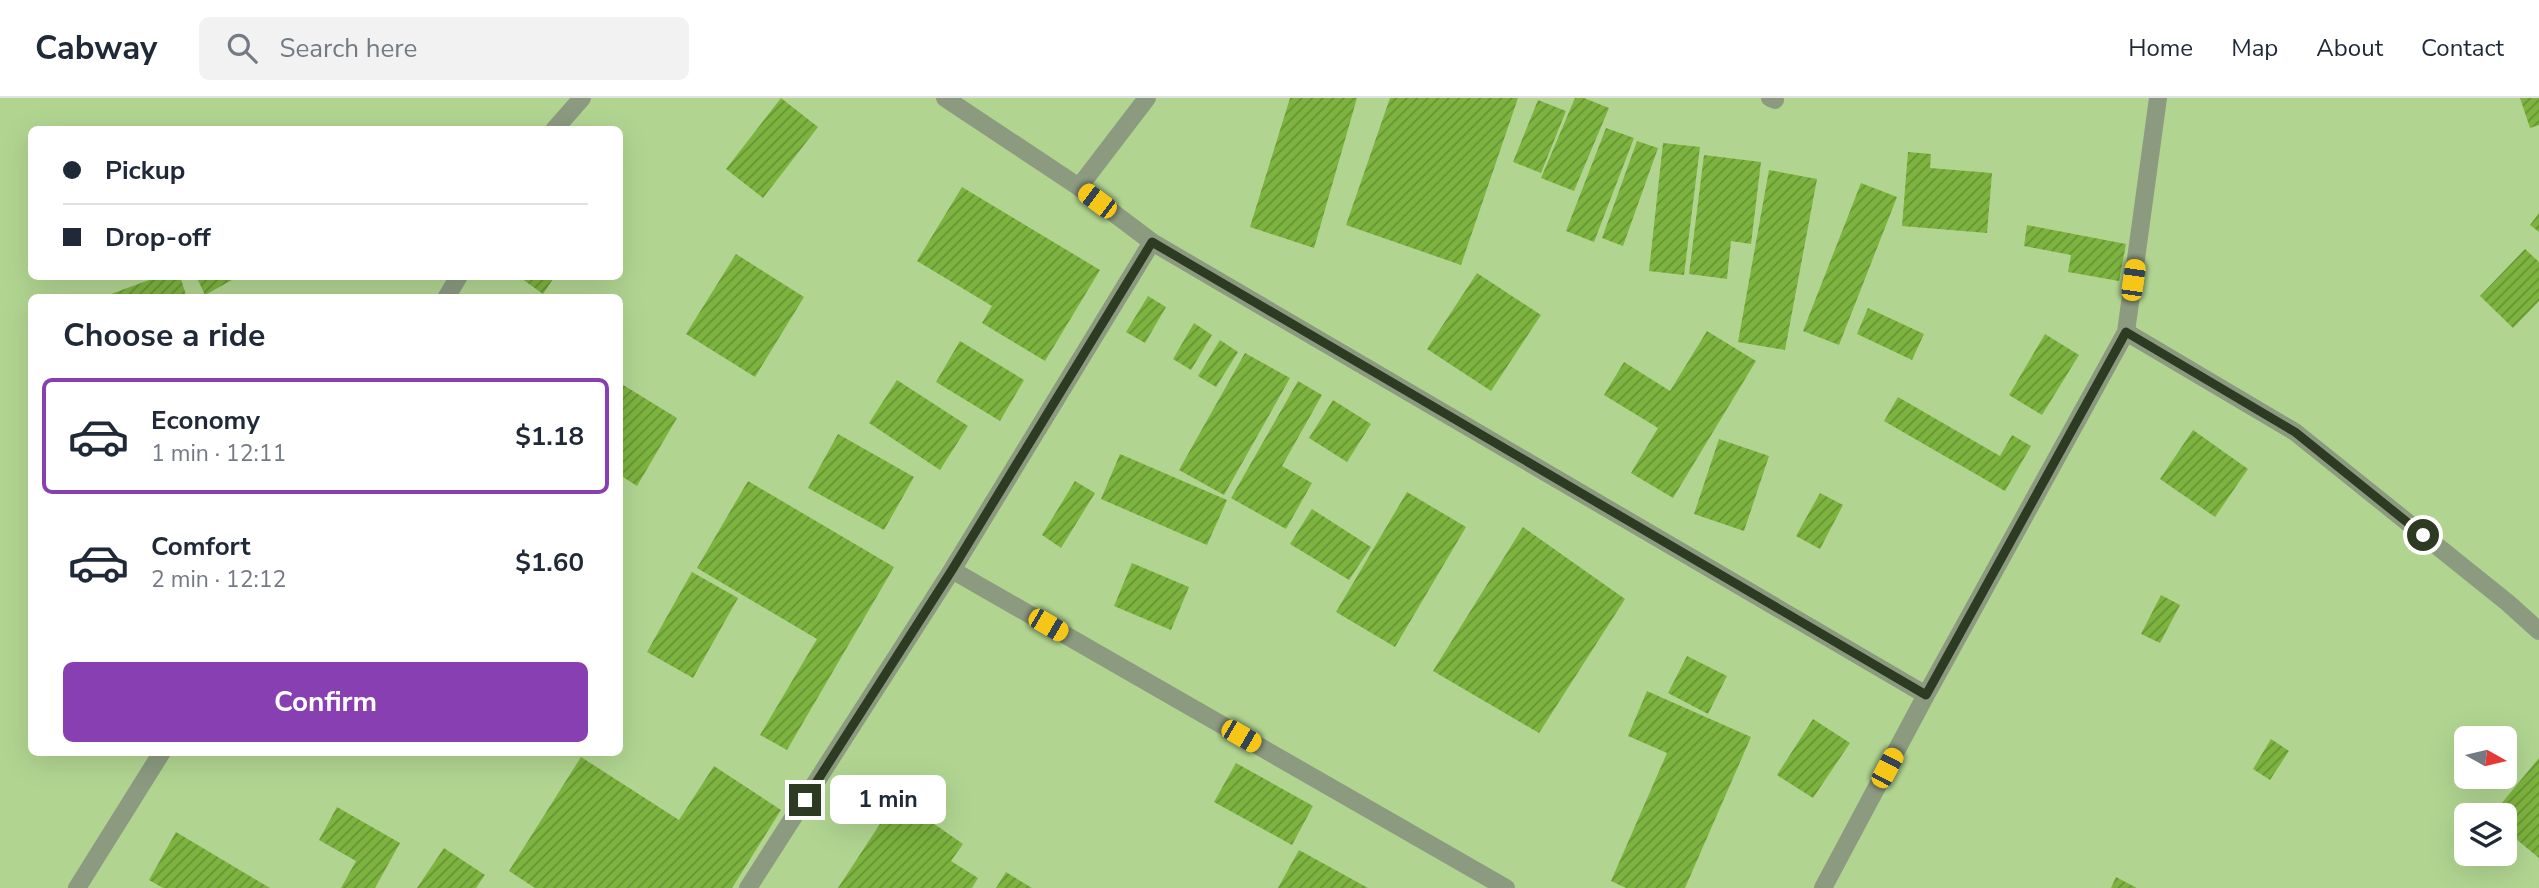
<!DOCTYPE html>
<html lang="en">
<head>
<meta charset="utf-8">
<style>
  body { margin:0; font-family:"Nunito Sans",sans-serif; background:#f2f2f3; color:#1f2937; height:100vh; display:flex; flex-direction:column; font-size:26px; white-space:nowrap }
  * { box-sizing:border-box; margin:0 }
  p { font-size:23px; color:#747a83 }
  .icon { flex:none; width:38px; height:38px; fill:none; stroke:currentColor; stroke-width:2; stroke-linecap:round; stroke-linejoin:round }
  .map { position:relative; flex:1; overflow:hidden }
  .sheet { position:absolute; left:28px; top:196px; width:595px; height:462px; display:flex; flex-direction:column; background:#fff; border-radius:10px; box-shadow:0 7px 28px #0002 }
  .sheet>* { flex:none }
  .banner { position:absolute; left:28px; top:28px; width:595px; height:154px; border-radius:10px; box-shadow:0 7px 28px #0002; display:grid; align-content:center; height:154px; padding:0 35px; background:#fff }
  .needle { width:46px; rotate:98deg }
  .tools { position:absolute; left:2454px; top:628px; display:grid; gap:14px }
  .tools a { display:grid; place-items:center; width:63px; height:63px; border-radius:10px; background:#fff; box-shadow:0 7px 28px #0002; font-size:35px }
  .end { position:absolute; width:32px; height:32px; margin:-16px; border:9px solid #2e3b23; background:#fff; box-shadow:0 0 0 4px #fff }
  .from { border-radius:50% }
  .bubble { position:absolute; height:49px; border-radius:10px; background:#fff; box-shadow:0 7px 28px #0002; font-size:23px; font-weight:700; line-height:49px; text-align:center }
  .car { position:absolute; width:21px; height:42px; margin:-21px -10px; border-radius:9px; box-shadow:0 0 5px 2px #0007; background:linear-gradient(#f5c518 24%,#345 0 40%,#f5c518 0 76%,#345 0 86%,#f5c518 0) }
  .banner b { display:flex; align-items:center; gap:24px; height:66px; font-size:26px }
  .banner b+b { border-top:2px solid #e0e1e3 }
  .banner i { width:18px; height:18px; background:#1f2937 }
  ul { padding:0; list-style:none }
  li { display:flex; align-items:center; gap:21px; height:116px; margin:0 14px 10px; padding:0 21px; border:4px solid transparent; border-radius:10px }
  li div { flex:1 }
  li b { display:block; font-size:26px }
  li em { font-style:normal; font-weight:700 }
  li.current { border-color:#883fb1 }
  li>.icon { width:63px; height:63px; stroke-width:1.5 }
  h2 { padding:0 35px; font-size:32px; line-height:84px }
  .primary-button { display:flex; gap:14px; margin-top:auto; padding:14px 35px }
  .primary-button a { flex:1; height:80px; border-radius:10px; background:#883fb1; color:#fff; font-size:28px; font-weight:700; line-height:80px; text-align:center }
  header { display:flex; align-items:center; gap:42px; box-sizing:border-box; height:98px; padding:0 35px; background:#fff; border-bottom:2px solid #e0e1e3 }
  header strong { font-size:33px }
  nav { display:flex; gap:38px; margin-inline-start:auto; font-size:24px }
  .search { width:490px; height:63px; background:#f2f2f3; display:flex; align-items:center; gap:18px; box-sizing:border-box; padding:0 24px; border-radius:10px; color:#747a83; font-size:26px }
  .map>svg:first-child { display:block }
  .built { fill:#b1d591; fill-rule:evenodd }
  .building { fill:url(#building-hatch) }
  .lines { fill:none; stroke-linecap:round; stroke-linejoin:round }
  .service { stroke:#8c9a80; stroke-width:18 }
  .minor { stroke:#8c9a80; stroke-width:18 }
  .route { stroke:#2e3b23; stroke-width:9 }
</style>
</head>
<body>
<header>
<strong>Cabway</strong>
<div class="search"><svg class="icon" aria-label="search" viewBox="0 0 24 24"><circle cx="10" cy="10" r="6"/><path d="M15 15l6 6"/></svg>Search here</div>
<nav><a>Home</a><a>Map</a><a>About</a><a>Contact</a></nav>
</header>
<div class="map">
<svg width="2539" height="790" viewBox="0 0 2539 790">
  <defs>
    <pattern id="building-hatch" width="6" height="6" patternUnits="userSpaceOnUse" patternTransform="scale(1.75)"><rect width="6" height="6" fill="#7db33f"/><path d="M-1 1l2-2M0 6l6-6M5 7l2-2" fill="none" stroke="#679334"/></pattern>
  </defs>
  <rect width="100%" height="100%" fill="#bfdfa2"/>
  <!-- built -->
  <path class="built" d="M0 0H2539V790H0ZM32 32H620V178H32ZM32 200H620V654H32ZM2466 640H2504V679H2466ZM2466 718H2504V756H2466Z"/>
  <!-- building -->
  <path class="building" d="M781 0 818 29 763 100 726 71Z
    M1290 0H1357L1314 150 1250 129Z
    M1390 0H1518L1461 167 1346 127Z
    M1575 0H1584L1609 10 1574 93 1541 80Z
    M2520 0H2539V27L2530 30Z
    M1538 2 1566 13 1541 75 1513 64Z
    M1606 30 1634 40 1594 144 1566 133Z
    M1637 43 1658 50 1623 148 1602 140Z
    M1663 45 1700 49 1684 177 1649 173Z
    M1908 54 1931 56 1930 70 1992 75 1987 135 1902 128Z
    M1704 57 1761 64 1751 146 1731 143 1727 181 1689 176Z
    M1769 72 1817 81 1785 252 1738 244Z
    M1861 85 1897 99 1839 247 1803 233Z
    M962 89 1100 172 1045 263 982 225 992 208 917 163Z
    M2539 115V134L2530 127Z
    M2027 127 2126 146 2119 183 2068 174 2071 157 2024 148Z
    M2525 151 2539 164V203L2513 230 2480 198Z
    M736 156 804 199 755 279 686 236Z
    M1477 175 1541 217 1491 293 1427 251Z
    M160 178H180L187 200H100Z
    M196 178H239L205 197Z
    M518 178H555L543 196Z
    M1148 198 1166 209 1145 245 1126 234Z
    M1868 210 1924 236 1912 262 1857 236Z
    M1194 225 1212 237 1191 272 1173 261Z
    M1707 233 1756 263 1673 400 1631 375 1658 330 1604 297 1624 264 1670 293Z
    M2045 236 2079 257 2042 317 2009 297Z
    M1220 242 1238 254 1216 289 1198 278Z
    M960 243 1024 282 1000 323 936 284Z
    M1245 255 1290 280 1224 397 1179 372Z
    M897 282 968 328 940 372 869 325Z
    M1298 283 1322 297 1282 368 1312 385 1286 431 1231 400Z
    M620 285 677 320 637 388 620 377Z
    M1898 299 2000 358 2012 337 2031 348 2005 393 1884 323Z
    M1333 302 1371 326 1347 364 1309 340Z
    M2193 332 2248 371 2215 419 2160 381Z
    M838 336 914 379 884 432 808 390Z
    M1719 341 1769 358 1744 433 1694 416Z
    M1120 356 1227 402 1207 447 1101 401Z
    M748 383 894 469 787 652 760 637 817 541 697 470Z
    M1075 383 1095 395 1061 450 1042 437Z
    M1407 394 1466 429 1395 549 1336 514Z
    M1820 395 1843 407 1820 451 1796 438Z
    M1312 411 1371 449 1349 482 1290 446Z
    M1523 429 1625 501 1539 635 1433 573Z
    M1132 465 1189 489 1171 532 1114 508Z
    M692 474 738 500 693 580 647 554Z
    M2161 497 2180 507 2160 545 2141 536Z
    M1687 558 1727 578 1708 616 1668 595Z
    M1647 593 1751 639 1685 790H1626L1611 783 1667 655 1628 638Z
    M1813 621 1850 645 1813 700 1777 677Z
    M2271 641 2289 653 2270 682 2253 671Z
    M581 659 679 722 714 668 781 712 732 790H535L509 773Z
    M2539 660V760L2504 731V718H2491Z
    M1236 665 1313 708 1292 747 1214 704Z
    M897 700 963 746 951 763 978 780 972 790H838Z
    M337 709 400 745 375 790H341L356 763 319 742Z
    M176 734 270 790H163L149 782Z
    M444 750 485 777 476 790H417Z
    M1299 752 1368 790H1278Z
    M1006 774 1032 790H996Z
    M2116 779 2137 790H2111Z"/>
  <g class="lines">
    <!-- service -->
    <path class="service" d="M1770 0 1775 2
      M1079 89 1147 0"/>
    <!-- minor -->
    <path class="minor" d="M945 0 1079 89 1152 144 1926 597
      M554 32 582 0
      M446 200 459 178
      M2126 234 2295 334 2508 505 2539 533
      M952 472 1506 790
      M77 790 162 654
      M748 790 952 472 1152 144
      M1823 790 1926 597 2126 234 2158 0"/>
  </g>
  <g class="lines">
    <!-- route -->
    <path class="route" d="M805 702 952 472 1152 144 1926 597 2126 234 2295 334 2423 437"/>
  </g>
</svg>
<div class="tools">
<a><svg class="needle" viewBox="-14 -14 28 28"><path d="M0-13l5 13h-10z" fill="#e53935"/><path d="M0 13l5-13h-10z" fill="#747a83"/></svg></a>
<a><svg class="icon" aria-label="layers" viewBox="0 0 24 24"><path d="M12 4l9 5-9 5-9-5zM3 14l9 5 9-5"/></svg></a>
</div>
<i class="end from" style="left:2423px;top:437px"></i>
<i class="end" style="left:805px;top:702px"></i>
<div class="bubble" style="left:830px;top:677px;width:116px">1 min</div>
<i class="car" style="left:1097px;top:103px;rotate:307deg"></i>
<i class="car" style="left:2133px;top:182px;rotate:8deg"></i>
<i class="car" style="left:1048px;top:527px;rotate:120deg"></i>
<i class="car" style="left:1241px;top:638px;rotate:120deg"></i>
<i class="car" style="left:1887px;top:670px;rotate:28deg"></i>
<div class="banner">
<b><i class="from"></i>Pickup</b>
<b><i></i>Drop-off</b>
</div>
<section class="sheet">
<h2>Choose a ride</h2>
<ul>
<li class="current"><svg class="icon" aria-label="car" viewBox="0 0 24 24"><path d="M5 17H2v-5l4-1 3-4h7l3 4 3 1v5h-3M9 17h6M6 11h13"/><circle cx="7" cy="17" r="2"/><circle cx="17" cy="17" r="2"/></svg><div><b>Economy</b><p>1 min · 12:11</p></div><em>$1.18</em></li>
<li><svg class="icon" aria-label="car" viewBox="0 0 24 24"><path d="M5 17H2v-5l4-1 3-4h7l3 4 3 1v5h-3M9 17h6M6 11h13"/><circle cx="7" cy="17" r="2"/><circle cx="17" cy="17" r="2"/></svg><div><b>Comfort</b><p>2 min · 12:12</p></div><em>$1.60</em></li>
</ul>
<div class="primary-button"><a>Confirm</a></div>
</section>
</div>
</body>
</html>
